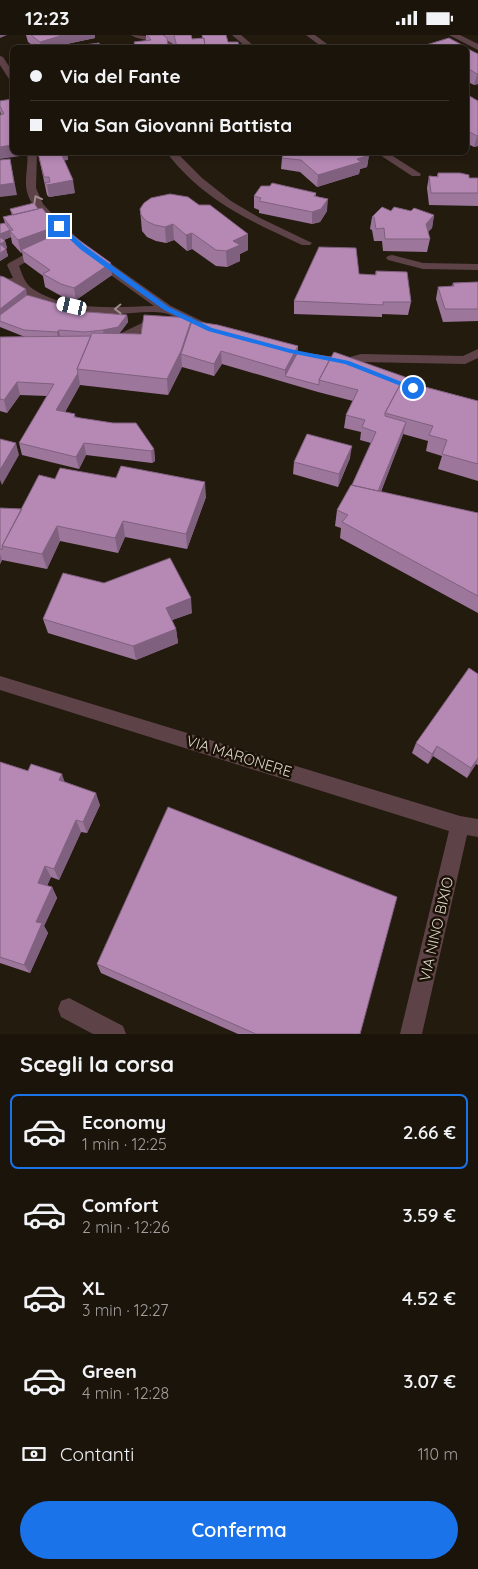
<!DOCTYPE html>
<html lang="it">
<head>
<meta charset="utf-8">
<style>
  body { margin:0; font-family:Quicksand,sans-serif; background:#241d14; color:#f1f3f6; height:100vh; display:flex; flex-direction:column; font-size:19px; white-space:nowrap }
  * { box-sizing:border-box; margin:0 }
  p { font-size:16px; color:#a09e9d }
  .icon { flex:none; width:28px; height:28px; fill:none; stroke:currentColor; stroke-width:2; stroke-linecap:round; stroke-linejoin:round }
  .map { position:relative; height:999px; overflow:hidden }
  .side { display:flex; flex-direction:column; background:#1b140b; flex:1 }
  .side>* { flex:none }
  .hud { position:absolute; left:10px; top:10px; width:459px; height:110px; border-radius:8px; box-shadow:0 2px 8px #0003,0 0 0 1px #39332c; display:grid; align-content:center; height:110px; padding:0 20px; background:#1b140b }
  .end { position:absolute; width:22px; height:22px; margin:-11px; border:6px solid #1a73e8; background:#fff; box-shadow:0 0 0 2px #fff }
  .from { border-radius:50% }
  .car { position:absolute; width:15px; height:30px; margin:-15px -8px; border-radius:6px; box-shadow:0 0 4px 1px #0007; background:linear-gradient(#fff 24%,#345 0 40%,#fff 0 76%,#345 0 86%,#fff 0) }
  .hud b { display:flex; align-items:center; gap:18px; height:48px; font-size:19px }
  .hud b+b { border-top:1px solid #39332c }
  .hud i { width:12px; height:12px; background:#f1f3f6 }
  ul { padding:0; list-style:none }
  li { display:flex; align-items:center; gap:15px; height:75px; margin:0 10px 8px; padding:0 10px; border:2px solid transparent; border-radius:8px }
  li div { flex:1 }
  li b { display:block; font-size:19px }
  li em { font-style:normal; font-weight:600 }
  li.selected { border-color:#1a73e8 }
  li>.icon { width:45px; height:45px; stroke-width:1.5 }
  h2 { padding:0 20px; font-size:22px; line-height:60px }
  .pay { display:flex; align-items:center; gap:12px; height:55px; padding:0 20px; font-size:19px }
  .pay p { margin-inline-start:auto }
  .cta { display:flex; gap:10px; margin-top:auto; padding:10px 20px }
  .cta a { flex:1; height:58px; border-radius:30px; background:#1a73e8; color:#fff; font-size:20px; font-weight:600; line-height:58px; text-align:center }
  .status { display:flex; justify-content:space-between; align-items:center; height:35px; padding:0 25px; background:#1b140b; direction:ltr }
  .status svg { height:14px; fill:currentColor }
  .map>svg:first-child { display:block }
  .lines { fill:none; stroke-linecap:round; stroke-linejoin:round }
  .minor { fill:#5d4348; fill-rule:evenodd }
  .wall { fill:#9d769c }
  .shaded-wall { fill:#7f607f }
  .building { fill:#b689b5; stroke:#7f607f }
  .oneway { stroke:#9d8c8b }
  .route { fill:#1a73e8 }
  .labels { text-anchor:middle; dominant-baseline:central; stroke-width:5; stroke-linejoin:round; paint-order:stroke }
  .near-street-label { font-size:15px; fill:#ddd6ce; stroke:#1b1206 }
</style>
</head>
<body>
<div class="status"><b>12:23</b><svg viewBox="0 0 49 12"><path d="M0 12V9h3v3zM5 12V6h3v6zM10 12V3h3v9zM15 12V0h3v12zM26 1h20v11H26zM47 4h2v5h-2z"/></svg></div>
<div class="map">
<svg width="478" height="999" viewBox="0 0 478 999">
  <rect width="100%" height="100%" fill="#241b0f"/>
  <g class="lines">
    <!-- minor -->
    <path class="minor" d="M131 0 164 2 175 12H166C154 3 142 7 131 0Z
      M232 0H241L255 12H246Z
      M306 0H315L331 12H322Z
      M449 0H460L478 9V15Z
      M0 21 3 22 12 36V45L9 44 0 30Z
      M27 118H37L36 153 43 169 56 183 86 211 171 271 206 288 208 291 206 294C192 298 178 280 164 278 149 275 130 279 114 279 74 279 40 268 5 248L3 246 5 244 13 243 7 230 9 228 40 211 44 212 46 214 44 216 19 231C22 239 25 249 33 254 68 277 115 272 154 271 122 247 41 195 28 160 23 146 29 132 27 118Z
      M167 118H177L202 143 231 166 260 183 312 208 310 210H302C250 186 203 165 167 118Z
      M377 118H388L421 139 420 141H412Z
      M392 220 423 228 478 229V235L423 234 388 225 386 223 388 221Z
      M142 288 163 289 169 293 163 297 144 296 113 311 107 307 109 304Z
      M478 314V323L465 329 361 327 347 331 341 327 343 324 361 319 463 321Z
      M0 641 460 781 478 784V802L467 800 422 999H400L449 796 0 655Z
      M69 963 123 991 126 999H93L61 982 58 974 61 966Z"/>
  </g>
  <!-- wall -->
  <path class="wall" d="M26 0H95V3L62 10V12H35L28 7Z
    M146 0H163L165 1 164 0H191L192 4H202V0L228 7 239 12H175L174 10 167 5 134 10V7L146 6Z
    M466 13 478 19V49L474 50 466 46Z
    M466 59 478 66V111L474 112 466 108Z
    M0 66 27 120 1 80 0 76Z
    M38 118H67L68 125H64L75 158 49 162 47 160Z
    M280 118H365L369 120 367 132 360 134 359 139 317 152 300 137 281 134 282 123 283 120Z
    M438 138 469 143H478V171L429 170 427 153 429 141H437Z
    M316 158V161L327 176 320 187 312 189 259 178V175L254 173V161Z
    M10 174H38L58 198 112 240 76 265 63 262 45 252 43 241 24 227 22 217 21 218 12 208 11 202 4 205 5 206 7 213 6 214 8 221 0 226 5 188 3 182 12 180Z
    M140 174 248 215 240 219V226L227 232 216 231 192 214 187 216 174 205 166 208 156 206 147 202 142 196Z
    M391 176H411L434 180 432 193 428 197 430 204 427 217 383 216 382 206H374L372 195 370 194 372 182Z
    M376 236 411 267 408 280 382 279V282L294 279V266L359 239 375 240Z
    M0 241 27 260 76 274V276L127 280 128 287 119 299H141L192 286 298 311V317L404 346 478 366V446L438 434 442 421 426 416 428 406 403 399 381 457 478 478V578L340 503 341 493 335 491 337 475 352 450 371 408 360 405 361 397 344 393 346 380 353 366 318 357 222 329 214 341 182 332 168 360 80 350 65 377 154 414 155 426 152 428 86 420 79 434 22 420 19 408 47 361 20 360 7 378 0 376V302H30H25L0 292Z
    M478 247V286L443 287 436 264 438 252 452 251 453 248Z
    M350 423 338 452 293 439 294 427Z
    M55 444 206 462 187 514 125 502 118 518 60 506 47 534 2 525 0 529V473L22 474Z
    M192 578 172 585 176 594 178 608 136 625 48 598 43 584Z
    M478 639V730L476 729 467 743 433 721 428 729 412 718 416 708Z
    M0 727 65 747 100 770 87 798 81 797 59 845 51 842 47 851 52 852 57 863 44 891 48 898 30 938 0 928Z
    M97 929 360 999H238L101 938Z"/>
  <!-- shaded-wall -->
  <path class="shaded-wall" d="M0 0H7L0 3Z
    M58 0H95V3L62 10V12H41L40 7Z
    M469 34 467 45 466 46V35Z
    M478 38V49L474 50 477 39Z
    M478 100V111L474 112 477 101Z
    M12 110V118H27V120L0 124V112Z
    M60 118H67L68 125 61 126Z
    M369 120 367 132 360 134 359 139 317 152 318 140 357 124Z
    M10 124 17 160 0 162V150Z
    M73 145 75 158 49 162 47 150Z
    M328 164 327 176 320 187 312 189V177Z
    M434 180 432 193 424 201 426 189Z
    M173 189 174 205 166 208 165 192Z
    M57 191 59 203 21 215 22 217 21 218 18 205Z
    M10 195V196L11 202 0 206V199Z
    M192 198V214L187 216 186 200Z
    M248 199V215L240 219V226L227 232 226 216 233 206Z
    M5 206 7 213 2 215 0 209Z
    M6 214 8 221 0 226V218Z
    M111 228 112 240 76 265 74 253Z
    M26 254 28 267 0 286V274Z
    M127 280 128 287 119 299 104 302 103 295Z
    M192 283 193 299 181 319V316Z
    M59 295 60 301 58 304 57 297Z
    M298 311V323L285 341V335Z
    M181 316 182 332 168 360 167 344Z
    M221 316 222 329 214 341V329Z
    M78 338 80 350 59 388 56 375Z
    M17 347 20 360 7 378 4 365Z
    M406 387 403 400 374 473 377 461Z
    M16 408 19 420 2 450 0 445V435Z
    M84 408 86 420 79 434 76 422Z
    M352 411 350 423 338 452 339 439Z
    M154 414 155 426 152 428 151 416Z
    M205 447 206 462 187 514 186 499Z
    M123 486 125 502 118 518 115 503Z
    M57 491 60 506 47 534 42 519Z
    M0 519 2 525 0 529Z
    M191 563 192 578 167 587 166 573Z
    M176 594 178 608 136 625 133 611Z
    M437 711 433 721 428 729 432 719Z
    M478 723 476 729 467 743 471 733Z
    M62 739 66 751 59 745Z
    M96 758 100 770 87 798 83 787Z
    M76 785 81 797 59 845 54 834Z
    M45 831 51 842 43 858 38 848Z
    M52 852 57 863 44 891 48 898 30 938 24 930 36 887Z"/>
  <!-- building -->
  <path class="building" d="M31 0H59L60 1 40 7Z
    M147 0H163L167 3 168 12H114L135 10 134 7 151 5Z
    M174 0H191L192 4 204 3 205 12H177Z
    M202 0H226L228 7H238L239 11 228 12H205L204 3 203 4Z
    M449 3 466 12H430L426 10Z
    M99 8 101 12H70Z
    M466 13 478 19V38L477 39 469 34 466 35Z
    M466 59 478 66V100L477 101 466 95Z
    M12 64V110L0 112V80L4 79 0 71V66Z
    M38 118H61L73 145 47 150 45 148 50 147 49 142H44Z
    M284 118H365L369 120 357 124 361 127 318 140 301 125 282 123Z
    M10 124 14 148 0 150V125Z
    M438 138H460L469 140V143H478V158H431L429 141 438 142Z
    M272 148 316 158 314 161 328 164 321 174 312 177 259 166 261 163 254 161 261 151H270Z
    M170 159 188 162 199 170H210L248 199 233 206 240 210 226 216 216 215 192 198 186 200 173 189 165 192 155 190 146 186 141 180 140 174 144 168 151 163Z
    M34 168 38 174 13 180 10 174Z
    M382 172 391 176 394 172 411 176 414 173 434 180 426 189 430 204H385L384 193 376 194 374 182H372Z
    M42 173 57 191 18 205 10 196 13 195 3 182Z
    M5 188 10 195 0 199V189Z
    M65 195 111 228 74 253 61 249 43 239 50 235 21 215Z
    M0 202 5 206 0 209 6 214 0 218Z
    M319 212 356 213 359 239 376 240V236L407 237 411 267H383V270L294 266Z
    M0 241 4 242 26 254 0 274Z
    M478 247V274H445L438 252 454 251 453 248Z
    M27 260 76 274 74 276 127 280 118 292 103 295 85 297 59 295 57 297 24 295 0 286V280Z
    M144 280 192 283 181 316 167 344 77 334 92 298 141 299Z
    M192 286 218 290 298 311 285 335 221 316 214 329 181 319Z
    M91 301 77 334 78 338 56 375 75 379 74 382 113 388H136L154 414 151 416 84 408 76 422 19 408 54 349 17 347 4 365 0 364V302Z
    M298 317 331 322 319 345V350L285 341Z
    M334 317 405 342 403 346H402L385 378V381L406 387 378 456 352 450 376 397 362 392 365 385 346 380 358 355 319 345Z
    M402 346 478 366V429L442 419 447 405 429 400 433 391 385 378Z
    M307 399 352 411 339 439 294 427Z
    M0 404 16 408 0 435Z
    M121 431 205 447 186 499 123 486 115 503 57 491 42 519 2 511 39 440 55 444 60 433 116 443Z
    M351 450 478 478V561L342 487 348 480 337 475Z
    M0 473 22 474 2 511 3 514H0Z
    M170 523 191 563 166 573 176 594 133 611 43 584 63 538 104 548Z
    M469 633 478 639V723L471 733 437 711 432 719 416 708Z
    M0 727 28 736 31 729 62 739 59 745 96 758 83 787 76 785 54 834 45 831 38 848 52 852 36 887 42 888 24 930 0 922Z
    M168 772 397 862 360 999H256L97 929Z"/>
  <!-- one-way arrows -->
  <defs><path id="oneway-chevron" d="M-2-3.5L2.5 0L-2 3.5" fill="none" stroke-width="1.6" stroke-linecap="round" stroke-linejoin="round" transform="scale(1.25)"/></defs>
  <g class="oneway">
    <use href="#oneway-chevron" transform="translate(37 164) rotate(-119)"/>
    <use href="#oneway-chevron" transform="translate(118 274) rotate(179)"/>
  </g>
  <!-- route -->
  <path class="route" d="M59 189 85 211 169 272 212 293 290 314 349 326 417 353 411 355 345 329 290 318 208 296 164 275 80 214 57 192Z"/>
  <g class="labels">
    <!-- near-street labels -->
    <g class="near-street-label">
      <text transform="translate(239 721) rotate(17)">VIA MARONERE</text>
      <text transform="translate(436 894) rotate(-77)">VIA NINO BIXIO</text>
    </g>
  </g>
</svg>
<i class="end from" style="left:413px;top:353px"></i>
<i class="end" style="left:59px;top:191px"></i>
<i class="car" style="left:72px;top:271px;rotate:283deg"></i>
<div class="hud">
<b><i class="from"></i>Via del Fante</b>
<b><i></i>Via San Giovanni Battista</b>
</div>
</div>
<section class="side">
<h2>Scegli la corsa</h2>
<ul>
<li class="selected"><svg class="icon" aria-label="car" viewBox="0 0 24 24"><path d="M5 17H2v-5l4-1 3-4h7l3 4 3 1v5h-3M9 17h6M6 11h13"/><circle cx="7" cy="17" r="2"/><circle cx="17" cy="17" r="2"/></svg><div><b>Economy</b><p>1 min · 12:25</p></div><em>2.66 €</em></li>
<li><svg class="icon" aria-label="car" viewBox="0 0 24 24"><path d="M5 17H2v-5l4-1 3-4h7l3 4 3 1v5h-3M9 17h6M6 11h13"/><circle cx="7" cy="17" r="2"/><circle cx="17" cy="17" r="2"/></svg><div><b>Comfort</b><p>2 min · 12:26</p></div><em>3.59 €</em></li>
<li><svg class="icon" aria-label="car" viewBox="0 0 24 24"><path d="M5 17H2v-5l4-1 3-4h7l3 4 3 1v5h-3M9 17h6M6 11h13"/><circle cx="7" cy="17" r="2"/><circle cx="17" cy="17" r="2"/></svg><div><b>XL</b><p>3 min · 12:27</p></div><em>4.52 €</em></li>
<li><svg class="icon" aria-label="car" viewBox="0 0 24 24"><path d="M5 17H2v-5l4-1 3-4h7l3 4 3 1v5h-3M9 17h6M6 11h13"/><circle cx="7" cy="17" r="2"/><circle cx="17" cy="17" r="2"/></svg><div><b>Green</b><p>4 min · 12:28</p></div><em>3.07 €</em></li>
</ul>
<div class="pay"><svg class="icon" aria-label="cash" viewBox="0 0 24 24"><path d="M3 7h18v10H3z"/><circle cx="12" cy="12" r="2"/></svg>Contanti<p>110 m</p></div>
<div class="cta"><a>Conferma</a></div>
</section>
</body>
</html>
